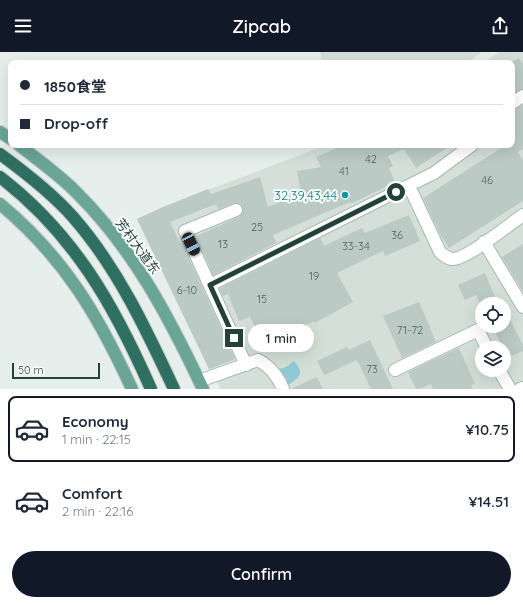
<!DOCTYPE html>
<html lang="en">
<head>
<meta charset="utf-8">
<style>
  body { margin:0; font-family:Quicksand,"Noto Sans SC",sans-serif; background:#f2f2f3; color:#1f2937; height:100vh; display:flex; flex-direction:column; font-size:15px; white-space:nowrap }
  * { box-sizing:border-box; margin:0 }
  p { font-size:13px; color:#747a83 }
  .icon { flex:none; width:22px; height:22px; fill:none; stroke:currentColor; stroke-width:2; stroke-linecap:round; stroke-linejoin:round }
  .map { position:relative; height:337px; overflow:hidden }
  .side { display:flex; flex-direction:column; background:#fff; flex:1 }
  .side>* { flex:none }
  .guide { position:absolute; left:8px; top:8px; width:507px; height:88px; border-radius:8px; box-shadow:0 4px 16px #0002; display:grid; align-content:center; height:88px; padding:0 12px; background:#fff }
  .tools { position:absolute; left:475px; top:245px; display:grid; gap:8px }
  .tools a { display:grid; place-items:center; width:36px; height:36px; border-radius:50%; background:#fff; box-shadow:0 4px 16px #0002; font-size:20px }
  .scale { position:absolute; left:12px; bottom:10px; width:88px; box-sizing:border-box; padding-left:4px; border:2px solid #24423a; border-top:0; font-size:11px; line-height:14px; white-space:nowrap; color:#24423a; -webkit-text-stroke:3px #f7fbf9; paint-order:stroke }
  .end { position:absolute; width:18px; height:18px; margin:-9px; border:5px solid #24423a; background:#fff; box-shadow:0 0 0 2px #fff }
  .from { border-radius:50% }
  .bubble { position:absolute; height:28px; border-radius:14px; background:#fff; box-shadow:0 4px 16px #0002; font-size:13px; font-weight:600; line-height:28px; text-align:center }
  .car { position:absolute; width:12px; height:24px; margin:-12px -6px; border-radius:5px; box-shadow:0 0 3px 1px #0007; background:linear-gradient(#222 24%,#8ab4d8 0 40%,#222 0 76%,#8ab4d8 0 86%,#222 0) }
  .guide b { display:flex; align-items:center; gap:14px; height:38px; font-size:15px }
  .guide b+b { border-top:1px solid #e0e1e3 }
  .guide i { width:10px; height:10px; background:#1f2937 }
  ul { padding:7px 0 0; list-style:none }
  li { display:flex; align-items:center; gap:12px; height:66px; margin:0 8px 6px; padding:0 4px; border:2px solid transparent; border-radius:8px }
  li div { flex:1 }
  li b { display:block; font-size:15px }
  li em { font-style:normal; font-weight:600 }
  li.active { border-color:#111827 }
  li>.icon { width:36px; height:36px; stroke-width:1.5 }
  .cta { display:flex; gap:8px; margin-top:auto; padding:8px 12px }
  .cta a { flex:1; height:46px; border-radius:24px; background:#111827; color:#fff; font-size:16px; font-weight:600; line-height:46px; text-align:center }
  header { display:flex; justify-content:space-between; align-items:center; height:52px; padding:0 12px; background:#111827; color:#fff; font-size:18px; font-weight:600 }
  .map>svg:first-child { display:block }
  .built { fill:#d4dfda; fill-rule:evenodd }
  .water { fill:#8ec9d4 }
  .building { fill:#bbcac4 }
  .lines { fill:none; stroke-linecap:round; stroke-linejoin:round }
  .street-casing { stroke:#a8b8b2; stroke-width:14 }
  .primary-casing { stroke:#c2cac8; stroke-width:14 }
  .highway-casing { stroke:#c2cac8; stroke-width:14 }
  .street { stroke:#fff; stroke-width:12 }
  .primary { stroke:#6aa596; stroke-width:12 }
  .highway { stroke:#2f6f62; stroke-width:12 }
  .route { stroke:#24423a; stroke-width:5 }
  .culture-dot { fill:#0f9aa8; stroke:#f7fbf9; stroke-width:1.5 }
  .labels { text-anchor:middle; dominant-baseline:central; stroke-width:4; stroke-linejoin:round; paint-order:stroke }
  .number-label { font-size:11px; fill:#4a645c }
  .culture-label { font-size:13px; fill:#0d838f; stroke:#f7fbf9; text-anchor:end }
  .street-label { font-size:13px; fill:#24423a; stroke:#f7fbf9 }
</style>
</head>
<body>
<header><svg class="icon" aria-label="menu" viewBox="0 0 24 24"><path d="M4 6h16M4 12h16M4 18h16"/></svg>Zipcab<svg class="icon" aria-label="share" viewBox="0 0 24 24"><path d="M12 15V3M7 8l5-5 5 5M5 13v7h14v-7"/></svg></header>
<div class="map">
<svg width="523" height="337" viewBox="0 0 523 337">
  <rect width="100%" height="100%" fill="#e6efeb"/>
  <!-- built -->
  <path class="built" d="M320 0H482L467 11H323Z
    M499 0H523V337H221L210 319 137 167 163 155 326 93H512V11H483ZM482 252H504V274H482ZM482 296H504V318H482Z"/>
  <!-- water -->
  <path class="water" d="M294 309C305 322 300 325 288 333L285 330 287 327 279 320V317L286 315Z"/>
  <!-- building -->
  <path class="building" d="M519 6 523 12V37L512 42V10Z
    M523 53V97L518 100 523 108V149L449 196 440 182 423 146 506 93H512V58Z
    M344 93H451L416 116 404 97 388 104 393 114 389 116 395 131 350 152V150L273 183 276 191 213 223 196 184 239 165 243 159 241 152 234 151 218 157 216 152 170 170 180 191H182L235 307 209 317 137 167 163 155 208 137 211 142 260 125 268 155 301 141 297 119 321 115 316 105Z
    M409 163 420 189 385 204 383 199 337 221 353 250 315 271 314 269 265 294 250 265 239 269 228 242 223 244 219 237 320 186 324 194 362 176 365 181Z
    M523 192V240L502 205Z
    M485 221 498 252H480L476 243 465 248 458 233Z
    M419 250 436 290 402 306 383 264Z
    M504 256 523 293V299L508 306 492 274H504Z
    M370 288 393 337H371L357 308 324 323 317 309 347 295 349 298Z
    M459 296 475 332 471 333 473 337H433L431 332 420 337H416L408 320Z
    M317 325 323 337H291Z"/>
  <g class="lines">
    <!-- street casing -->
    <g class="street-casing">
      <path id="street" d="M512 51 523 44
        M409 134 440 200C444 203 447 207 453 207 467 207 510 172 523 163
        M236 158 185 179 246 313
        M484 190 523 255
        M210 233 434 121 472 93
        M395 318 478 278 487 296
        M499 318 510 337
        M199 329 258 308C271 315 278 324 283 337
        M520 337 523 336"/>
    </g>
    <!-- primary casing -->
    <g class="primary-casing">
      <path id="primary" d="M0 80 11 87
        M19 93C38 108 58 122 75 139 133 196 169 265 203 337
        M0 152C64 205 98 263 132 337"/>
    </g>
    <!-- highway casing -->
    <g class="highway-casing">
      <path id="highway" d="M0 102C26 121 52 141 73 165 117 215 146 277 174 337
        M0 125C74 182 114 253 151 337"/>
    </g>
    <!-- street -->
    <use href="#street" class="street"/>
    <!-- primary -->
    <use href="#primary" class="primary"/>
    <!-- highway -->
    <use href="#highway" class="highway"/>
  </g>
  <g class="lines">
    <!-- route -->
    <path class="route" d="M234 286 210 233 396 140"/>
  </g>
  <!-- markers -->
  <circle class="culture-dot" cx="345" cy="143" r="4"/>
  <g class="labels">
    <!-- number labels -->
    <g class="number-label">
      <text x="371" y="107">42</text>
      <text x="344" y="119">41</text>
      <text x="487" y="128">46</text>
      <text x="257" y="175">25</text>
      <text x="397" y="183">36</text>
      <text x="223" y="192">13</text>
      <text x="356" y="194">33-34</text>
      <text x="314" y="224">19</text>
      <text x="187" y="238">6-10</text>
      <text x="262" y="247">15</text>
      <text x="410" y="278">71-72</text>
      <text x="372" y="317">73</text>
    </g>
    <!-- culture labels -->
    <g class="culture-label">
      <text x="337" y="143">32,39,43,44</text>
    </g>
    <!-- street labels -->
    <g class="street-label">
      <text transform="translate(138 194) rotate(54)">芳村大道东</text>
    </g>
  </g>
</svg>
<div class="tools">
<a><svg class="icon" aria-label="locate" viewBox="0 0 24 24"><circle cx="12" cy="12" r="6"/><path d="M12 2v4M12 18v4M2 12h4M18 12h4"/></svg></a>
<a><svg class="icon" aria-label="layers" viewBox="0 0 24 24"><path d="M12 4l9 5-9 5-9-5zM3 14l9 5 9-5"/></svg></a>
</div>
<div class="scale">50 m</div>
<i class="end from" style="left:396px;top:140px"></i>
<i class="end" style="left:234px;top:286px"></i>
<div class="bubble" style="left:248px;top:272px;width:66px">1 min</div>
<i class="car" style="left:191px;top:192px;rotate:154deg"></i>
<div class="guide">
<b><i class="from"></i>1850食堂</b>
<b><i></i>Drop-off</b>
</div>
</div>
<section class="side">
<ul>
<li class="active"><svg class="icon" aria-label="car" viewBox="0 0 24 24"><path d="M5 17H2v-5l4-1 3-4h7l3 4 3 1v5h-3M9 17h6M6 11h13"/><circle cx="7" cy="17" r="2"/><circle cx="17" cy="17" r="2"/></svg><div><b>Economy</b><p>1 min · 22:15</p></div><em>¥10.75</em></li>
<li><svg class="icon" aria-label="car" viewBox="0 0 24 24"><path d="M5 17H2v-5l4-1 3-4h7l3 4 3 1v5h-3M9 17h6M6 11h13"/><circle cx="7" cy="17" r="2"/><circle cx="17" cy="17" r="2"/></svg><div><b>Comfort</b><p>2 min · 22:16</p></div><em>¥14.51</em></li>
</ul>
<div class="cta"><a>Confirm</a></div>
</section>
</body>
</html>
